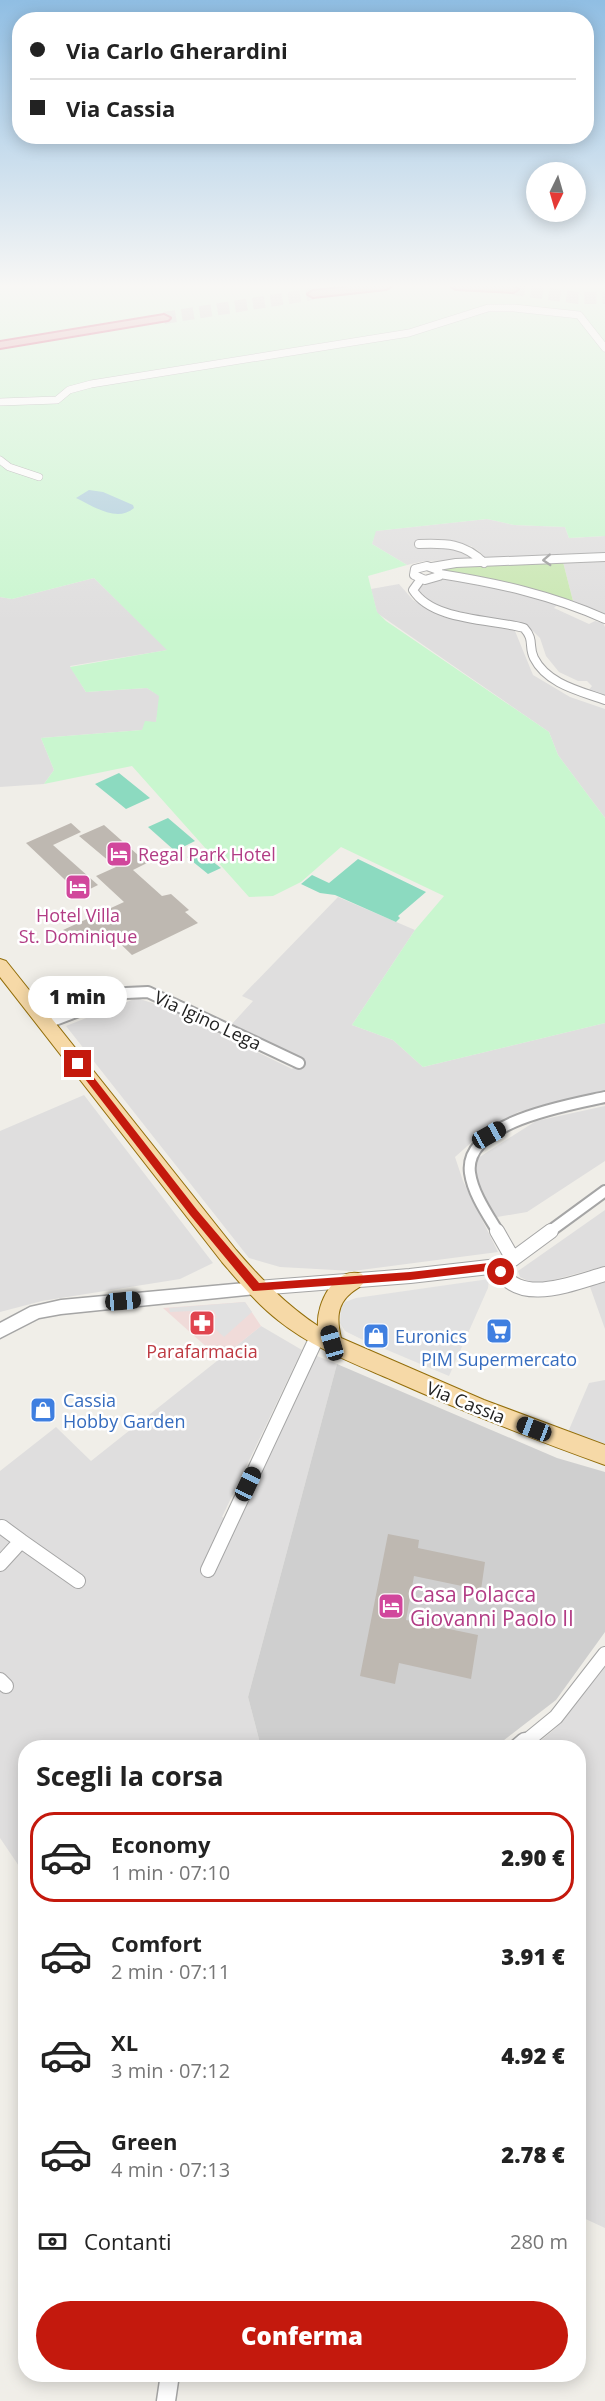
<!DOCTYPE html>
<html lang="it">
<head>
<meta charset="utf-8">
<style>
  body { margin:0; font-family:"Open Sans",sans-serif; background:#f6f6f6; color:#222; height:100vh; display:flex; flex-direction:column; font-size:22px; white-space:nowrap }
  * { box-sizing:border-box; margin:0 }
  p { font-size:20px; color:#767676 }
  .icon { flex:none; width:33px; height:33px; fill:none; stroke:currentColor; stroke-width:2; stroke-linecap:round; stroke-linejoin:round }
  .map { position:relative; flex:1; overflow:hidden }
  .drawer { position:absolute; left:18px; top:1740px; width:568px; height:642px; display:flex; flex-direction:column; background:#fff; border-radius:24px; box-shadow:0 3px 15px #0003 }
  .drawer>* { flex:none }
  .hud { position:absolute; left:12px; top:12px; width:582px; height:132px; border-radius:24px; box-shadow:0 3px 15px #0003; display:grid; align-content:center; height:132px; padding:0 18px; background:#fff }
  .needle { width:39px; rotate:185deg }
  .buttons { position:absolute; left:526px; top:162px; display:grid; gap:12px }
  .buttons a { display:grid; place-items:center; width:60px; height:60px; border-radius:50%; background:#fff; box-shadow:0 3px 15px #0003; font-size:30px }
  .end { position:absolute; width:27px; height:27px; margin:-14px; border:8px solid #c4190d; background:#fff; box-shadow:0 0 0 3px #fff }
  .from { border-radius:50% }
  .bubble { position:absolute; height:42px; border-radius:21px; background:#fff; box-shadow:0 3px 15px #0003; font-size:20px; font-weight:800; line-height:42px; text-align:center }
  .car { position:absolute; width:18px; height:36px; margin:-18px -9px; border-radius:8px; box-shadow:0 0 4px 2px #0007; background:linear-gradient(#222 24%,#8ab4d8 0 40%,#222 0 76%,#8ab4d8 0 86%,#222 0) }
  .hud b { display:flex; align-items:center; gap:21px; height:57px; font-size:22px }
  .hud b+b { border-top:2px solid #e0e0e0 }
  .hud i { width:15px; height:15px; background:#222 }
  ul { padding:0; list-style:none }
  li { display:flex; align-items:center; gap:18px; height:90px; margin:0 12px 9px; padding:0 6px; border:3px solid transparent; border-radius:24px }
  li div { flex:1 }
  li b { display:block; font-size:22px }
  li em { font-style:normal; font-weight:800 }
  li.active { border-color:#c4190d }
  li>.icon { width:54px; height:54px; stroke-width:1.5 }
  h2 { padding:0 18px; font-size:27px; line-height:72px }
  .pay { display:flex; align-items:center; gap:15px; height:66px; padding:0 18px; font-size:22px }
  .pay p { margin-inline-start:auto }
  .primary-button { display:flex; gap:12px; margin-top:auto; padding:12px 18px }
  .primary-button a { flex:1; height:69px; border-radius:36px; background:#c4190d; color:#fff; font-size:24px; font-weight:800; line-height:69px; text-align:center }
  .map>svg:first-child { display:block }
  .residential { fill:#dfdede }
  .commercial { fill:#f0dbd9 }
  .religious { fill:#cfcfcf }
  .grass { fill:#c9e7b2 }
  .park { fill:#c9f6cf }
  .pitch { fill:#8cdac0 }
  .parking { fill:#e1e1e1 }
  .water { fill:#accddb }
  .building { fill:#beb8b1 }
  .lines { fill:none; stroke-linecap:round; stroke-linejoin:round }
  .motorway-tunnel { stroke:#c7c5c0; stroke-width:12; stroke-dasharray:12 6; stroke-linecap:butt }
  .minor-far4-casing { stroke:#a5a5a5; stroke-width:8 }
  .minor-far3-casing { stroke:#a5a5a5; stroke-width:10 }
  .minor-far2-casing { stroke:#a5a5a5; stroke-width:14 }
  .minor-far1-casing { stroke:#a5a5a5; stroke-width:16 }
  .minor-casing { stroke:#a5a5a5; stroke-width:21 }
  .tertiary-casing { stroke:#a5a5a5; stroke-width:3 }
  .primary-casing { stroke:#936e0a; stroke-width:2 }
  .motorway-casing { stroke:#d0335f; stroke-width:4 }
  .minor-far4 { stroke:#fff; stroke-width:7 }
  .minor-far3 { stroke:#fff; stroke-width:8 }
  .minor-far2 { stroke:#fff; stroke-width:10 }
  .minor-far1 { stroke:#fff; stroke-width:14 }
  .minor { stroke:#fff; stroke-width:18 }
  .tertiary { fill:#fff; fill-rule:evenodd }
  .primary { fill:#f6d9a7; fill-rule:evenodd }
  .motorway { fill:#e2969f; fill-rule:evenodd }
  .oneway { stroke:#9b9b9b }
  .route { fill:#c4190d }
  .labels { text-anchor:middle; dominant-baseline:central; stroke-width:5; stroke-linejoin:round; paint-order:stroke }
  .hotel-label { font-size:18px; fill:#b23c85; stroke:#fff; text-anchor:start }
  .street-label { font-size:18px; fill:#212121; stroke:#fff }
  .shop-label { font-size:18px; fill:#366cbe; stroke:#fff; text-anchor:start }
  .health-label { font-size:18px; fill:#be3a42; stroke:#fff }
  .near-hotel-label { font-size:21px; fill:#b23c85; stroke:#fff; text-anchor:start }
</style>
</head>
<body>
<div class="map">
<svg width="605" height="2401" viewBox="0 0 605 2401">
  <rect width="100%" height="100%" fill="#f0eee8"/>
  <!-- residential -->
  <path class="residential" d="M487 519 514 525 565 527 569 538 605 536V554L487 560 479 551 471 546 443 541 457 547 476 560 424 561 407 565 372 544 375 531Z
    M605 560V616L573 601 563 562Z
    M94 578 168 650 70 666 86 692 147 688 160 696 156 723 142 730 41 738 54 770 44 784 0 787V597L12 599Z
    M445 578 502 589 558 604 554 608 589 624 595 621 603 623 605 627V697L588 691 592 686 587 681H578L559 672 546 656 540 638 531 629 506 621 438 607 427 602 416 587Z
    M399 584 413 600 442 616 515 631 533 675 570 697 605 709V818L558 755 549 732 377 613 371 589Z
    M338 897 415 930 352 1025 393 1040 423 1067 605 1023V1091L518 1112 473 1141 455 1157 463 1181 498 1252 353 1271 280 1267 249 1258 66 1026 137 998 164 1007 292 1069 301 1061 231 1025 253 1001 242 996Z
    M84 1095 213 1263 180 1279 42 1301 0 1312V1131Z
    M605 1106V1161L527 1212 497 1217 474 1179 478 1158 536 1121Z
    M605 1210V1266L542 1283 530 1282 520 1277 518 1271Z
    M605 1280V1329L589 1284Z
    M261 1326 302 1350 222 1517 234 1521 312 1354 337 1364 248 1697 261 1747 26 1748 25 1875 0 1838V1471L56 1427 91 1461Z
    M605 1380V1444L568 1432 589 1383Z
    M605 1665V2228L579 2216V1748L533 1747 556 1728Z"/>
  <!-- commercial -->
  <path class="commercial" d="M245 1302 261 1326 220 1359 163 1308Z"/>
  <!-- religious -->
  <path class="religious" d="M337 1364 557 1458 605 1472V1632L556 1700 495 1747H261L248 1697Z"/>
  <!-- grass -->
  <path class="grass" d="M563 562 573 601 508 583 443 570 442 568Z"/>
  <!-- park -->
  <path class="park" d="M0 286H605V536L569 538 565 527 514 525 487 519 376 531 372 544 407 565 368 576 377 612 386 621 549 732 558 755 605 818V1023L423 1067 393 1040 352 1025 415 930 444 896 341 847 301 882 273 896 249 897 132 766 44 784 54 770 41 738 142 730 145 721 156 722 159 696 147 688 86 692 70 667 167 650 94 578 12 599 0 597Z"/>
  <!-- pitch -->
  <path class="pitch" d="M119 773 150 798 126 809 95 784Z
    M168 818 195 841 175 851 148 827Z
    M199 851 221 868 208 874 187 857Z
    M358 859 426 892 398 916 400 918 396 922 335 895 320 893 301 884 312 875 329 883Z"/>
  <!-- parking -->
  <path class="parking" d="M489 1279 488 1288 449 1376 361 1339 345 1331 340 1323 341 1308 345 1302 356 1298Z
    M245 1302 252 1312 224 1337 210 1324 217 1317 214 1310 170 1312 169 1308Z"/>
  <!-- water -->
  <path class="water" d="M89 490 103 492 133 505 134 508C117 523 93 506 76 498Z"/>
  <!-- building -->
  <path class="building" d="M71 823 81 832 53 845 98 885 80 894 26 843Z
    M104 825 147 863 133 870 162 896 171 894 189 910 185 912 198 923 132 955 105 929 76 943 63 930 124 902 96 876 116 867 79 836Z
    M388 1534 419 1540 418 1548 485 1562 481 1590 414 1576 406 1620 478 1635 471 1679 399 1663 395 1684 360 1676Z"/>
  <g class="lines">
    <!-- motorway-tunnel -->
    <path class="motorway-tunnel" d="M513 289 578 298H605
      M164 318 313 294"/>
    <!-- minor-far4 casing -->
    <g class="minor-far4-casing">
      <path id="minor-far4" d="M0 402 57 400 69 390 91 384 409 333 488 308H514L579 315 605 348
        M0 460 9 467 39 477"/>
    </g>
    <!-- minor-far3 casing -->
    <g class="minor-far3-casing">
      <path id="minor-far3" d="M419 544C445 543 465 543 484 563
        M427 566 438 570 439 576 425 580 414 575 415 569Z
        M432 567 456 563 605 557
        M440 574C497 583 552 595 605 619
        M421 579 413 590C432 621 491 619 524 628 535 640 528 646 534 658 547 684 580 691 605 700"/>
    </g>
    <!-- minor-far2 casing -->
    <g class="minor-far2-casing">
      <path id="minor-far2" d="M47 1023 126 993 148 992 299 1063
        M498 1232C488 1215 473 1194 470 1173 463 1122 569 1105 605 1097
        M549 1232 605 1191"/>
    </g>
    <!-- minor-far1 casing -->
    <g class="minor-far1-casing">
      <path id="minor-far1" d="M497 1231 513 1259
        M498 1266C516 1308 573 1283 605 1274
        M257 1288 410 1276 498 1266 513 1259 551 1231
        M2 1527 21 1541
        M0 1564 21 1541 78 1581
        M208 1570 318 1335
        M0 1680 6 1686
        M523 1744 556 1717 605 1654"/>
    </g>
    <!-- minor casing -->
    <g class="minor-casing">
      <path id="minor" d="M518 1748 525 1742
        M166 2401 170 2374"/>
    </g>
    <!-- tertiary casing -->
    <g class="tertiary-casing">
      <path id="tertiary" d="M257 1282 263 1283 265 1288 263 1293 257 1294 61 1314 39 1318 0 1338V1323L30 1307 61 1300Z"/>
    </g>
    <!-- primary casing -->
    <g class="primary-casing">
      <path id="primary" d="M0 959 6 961 236 1250C261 1279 286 1305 318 1326 316 1304 335 1265 362 1274L365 1280C362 1287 357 1288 351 1293 336 1305 337 1321 341 1338L484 1400 605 1445V1465C533 1439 462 1411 392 1380 353 1363 313 1348 279 1321 257 1304 240 1283 222 1262L0 977Z"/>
    </g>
    <!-- motorway casing -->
    <g class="motorway-casing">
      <path id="motorway" d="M359 286H391L386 289 313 297 308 294 313 291Z
        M451 286H512L518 289 513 292 456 289Z
        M164 315 170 318 168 320 0 348V342Z"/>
    </g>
    <!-- minor-far4 -->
    <use href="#minor-far4" class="minor-far4"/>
    <!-- minor-far3 -->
    <use href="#minor-far3" class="minor-far3"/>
    <!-- minor-far2 -->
    <use href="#minor-far2" class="minor-far2"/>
    <!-- minor-far1 -->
    <use href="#minor-far1" class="minor-far1"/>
    <!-- minor -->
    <use href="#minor" class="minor"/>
    <!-- tertiary -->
    <use href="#tertiary" class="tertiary"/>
    <!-- primary -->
    <use href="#primary" class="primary"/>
    <!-- motorway -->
    <use href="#motorway" class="motorway"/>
  </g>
  <!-- one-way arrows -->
  <defs><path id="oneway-chevron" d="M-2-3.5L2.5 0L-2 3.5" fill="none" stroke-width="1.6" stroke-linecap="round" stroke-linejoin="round" transform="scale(1.5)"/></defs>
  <use class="oneway" href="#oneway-chevron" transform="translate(547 560) rotate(177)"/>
  <!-- sky -->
  <linearGradient id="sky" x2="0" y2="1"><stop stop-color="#90bee3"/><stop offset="0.46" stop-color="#f8f7f5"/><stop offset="1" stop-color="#f8f7f5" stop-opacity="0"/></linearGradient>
  <rect width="605" height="622" fill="url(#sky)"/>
  <!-- route -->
  <path class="route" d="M78 1060 81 1061 197 1210 259 1283 410 1272 498 1262 501 1263 506 1272 501 1276 495 1270 410 1280 253 1291 190 1215 75 1066 74 1064Z"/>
  <!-- icons -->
  <defs>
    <g id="hotel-square" transform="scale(1.35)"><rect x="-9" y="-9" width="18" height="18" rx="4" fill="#d1479c" stroke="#fff"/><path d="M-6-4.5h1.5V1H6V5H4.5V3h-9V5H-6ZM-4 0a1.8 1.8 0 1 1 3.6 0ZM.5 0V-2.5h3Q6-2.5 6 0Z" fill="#fff"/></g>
    <g id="pharmacy-square" transform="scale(1.35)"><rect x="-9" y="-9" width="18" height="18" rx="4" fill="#e0444e" stroke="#fff"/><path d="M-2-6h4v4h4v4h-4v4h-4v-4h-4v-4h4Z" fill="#fff"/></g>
    <g id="supermarket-square" transform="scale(1.35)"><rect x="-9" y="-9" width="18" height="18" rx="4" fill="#3f7fe0" stroke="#fff"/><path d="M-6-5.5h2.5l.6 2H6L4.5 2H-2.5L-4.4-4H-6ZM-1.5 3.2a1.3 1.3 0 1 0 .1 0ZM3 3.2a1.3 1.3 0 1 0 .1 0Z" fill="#fff"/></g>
    <g id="shop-square" transform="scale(1.35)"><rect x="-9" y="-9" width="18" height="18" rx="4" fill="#3f7fe0" stroke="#fff"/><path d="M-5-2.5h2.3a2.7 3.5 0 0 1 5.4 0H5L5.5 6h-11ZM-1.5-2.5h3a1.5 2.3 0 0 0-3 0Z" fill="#fff"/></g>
  </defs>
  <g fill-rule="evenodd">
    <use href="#hotel-square" x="119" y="854"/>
    <use href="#hotel-square" x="78" y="887"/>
    <use href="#pharmacy-square" x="202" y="1323"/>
    <use href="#supermarket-square" x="499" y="1331"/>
    <use href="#shop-square" x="376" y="1336"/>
    <use href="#shop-square" x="43" y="1410"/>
    <use href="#hotel-square" x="391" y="1606"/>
  </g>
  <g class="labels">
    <!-- hotel labels -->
    <g class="hotel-label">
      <text x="138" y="854">Regal Park Hotel</text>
      <text x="78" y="915" text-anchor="middle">Hotel Villa<tspan x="78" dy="21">St. Dominique</tspan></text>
    </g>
    <!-- street labels -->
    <g class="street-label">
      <text transform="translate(208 1020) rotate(25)">Via Igino Lega</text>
      <text transform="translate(466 1402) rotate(22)">Via Cassia</text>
    </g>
    <!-- shop labels -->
    <g class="shop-label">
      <text x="395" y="1336">Euronics</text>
      <text x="499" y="1359" text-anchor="middle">PIM Supermercato</text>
      <text x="63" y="1400">Cassia<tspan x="63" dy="21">Hobby Garden</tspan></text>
    </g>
    <!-- health labels -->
    <g class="health-label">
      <text x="202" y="1351">Parafarmacia</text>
    </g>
    <!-- near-hotel labels -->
    <g class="near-hotel-label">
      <text x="410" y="1594">Casa Polacca<tspan x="410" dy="24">Giovanni Paolo II</tspan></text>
    </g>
  </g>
</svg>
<div class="buttons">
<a><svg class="needle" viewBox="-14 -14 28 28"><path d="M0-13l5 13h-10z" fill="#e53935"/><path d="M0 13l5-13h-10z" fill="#767676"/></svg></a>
</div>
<i class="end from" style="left:501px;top:1272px"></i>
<i class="end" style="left:78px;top:1064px"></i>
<div class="bubble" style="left:28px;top:976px;width:99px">1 min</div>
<i class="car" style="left:489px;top:1135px;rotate:61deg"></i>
<i class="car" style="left:123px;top:1301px;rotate:85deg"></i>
<i class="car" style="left:332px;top:1343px;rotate:344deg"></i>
<i class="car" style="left:534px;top:1429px;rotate:291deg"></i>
<i class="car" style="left:248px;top:1484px;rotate:25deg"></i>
<div class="hud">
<b><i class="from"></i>Via Carlo Gherardini</b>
<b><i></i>Via Cassia</b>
</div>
<section class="drawer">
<h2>Scegli la corsa</h2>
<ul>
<li class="active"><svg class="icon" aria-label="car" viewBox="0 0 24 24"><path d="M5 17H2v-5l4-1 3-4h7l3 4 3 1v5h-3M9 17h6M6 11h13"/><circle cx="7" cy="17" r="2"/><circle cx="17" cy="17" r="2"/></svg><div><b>Economy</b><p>1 min · 07:10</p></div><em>2.90 €</em></li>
<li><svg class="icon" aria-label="car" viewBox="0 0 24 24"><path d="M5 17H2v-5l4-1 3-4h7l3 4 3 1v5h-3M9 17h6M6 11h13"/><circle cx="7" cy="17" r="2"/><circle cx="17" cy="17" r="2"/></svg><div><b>Comfort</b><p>2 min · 07:11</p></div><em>3.91 €</em></li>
<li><svg class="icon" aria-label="car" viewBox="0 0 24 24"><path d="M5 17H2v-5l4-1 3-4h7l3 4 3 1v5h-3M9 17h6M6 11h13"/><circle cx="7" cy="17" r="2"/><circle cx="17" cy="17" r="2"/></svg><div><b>XL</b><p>3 min · 07:12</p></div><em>4.92 €</em></li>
<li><svg class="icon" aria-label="car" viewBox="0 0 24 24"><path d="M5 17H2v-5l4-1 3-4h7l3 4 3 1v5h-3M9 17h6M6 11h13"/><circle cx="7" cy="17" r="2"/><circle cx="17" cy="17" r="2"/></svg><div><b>Green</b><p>4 min · 07:13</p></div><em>2.78 €</em></li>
</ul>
<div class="pay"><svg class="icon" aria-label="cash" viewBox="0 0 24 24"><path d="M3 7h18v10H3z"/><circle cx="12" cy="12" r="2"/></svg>Contanti<p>280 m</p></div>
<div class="primary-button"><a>Conferma</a></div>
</section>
</div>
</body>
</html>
